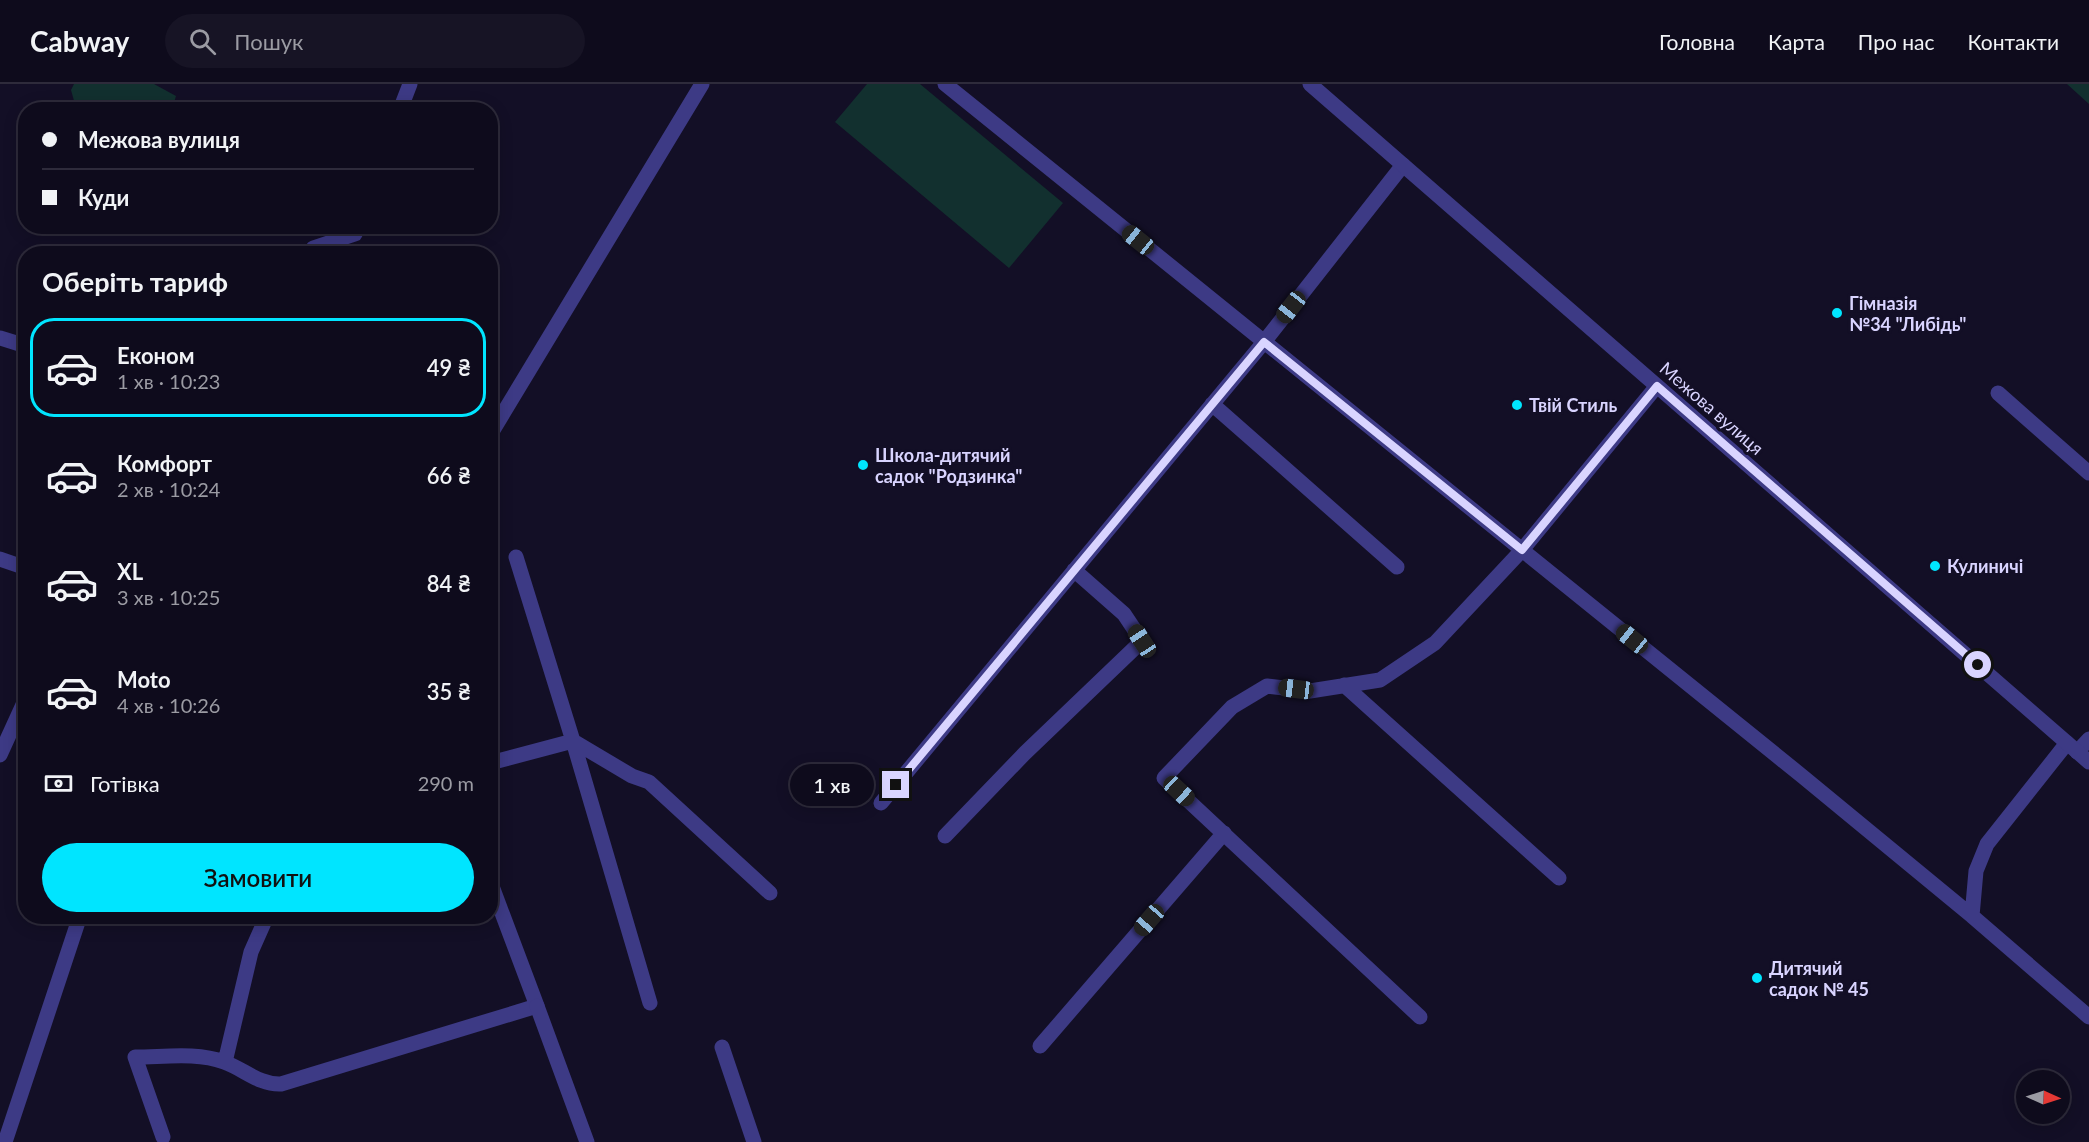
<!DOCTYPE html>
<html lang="uk">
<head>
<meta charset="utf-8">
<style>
  body { margin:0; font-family:Lato,sans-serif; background:#171425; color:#f1f3f6; height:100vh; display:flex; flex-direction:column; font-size:22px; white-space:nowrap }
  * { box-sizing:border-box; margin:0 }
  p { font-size:20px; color:#9b9ba3 }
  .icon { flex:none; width:33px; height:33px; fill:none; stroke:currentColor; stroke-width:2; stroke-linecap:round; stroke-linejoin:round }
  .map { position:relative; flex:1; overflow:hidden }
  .details { position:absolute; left:18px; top:162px; width:480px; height:678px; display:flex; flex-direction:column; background:#0e0b1c; border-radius:24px; box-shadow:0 3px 15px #0003,0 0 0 2px #2e2b3b }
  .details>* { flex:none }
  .banner { position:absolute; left:18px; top:18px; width:480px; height:132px; border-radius:24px; box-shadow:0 3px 15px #0003,0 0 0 2px #2e2b3b; display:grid; align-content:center; height:132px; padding:0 24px; background:#0e0b1c }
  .needle { width:39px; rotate:93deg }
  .controls { position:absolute; left:2016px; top:986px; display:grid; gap:12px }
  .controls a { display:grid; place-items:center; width:54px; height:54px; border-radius:50%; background:#0e0b1c; box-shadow:0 3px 15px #0003,0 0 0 2px #2e2b3b; font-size:30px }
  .end { position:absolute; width:27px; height:27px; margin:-14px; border:8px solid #d9d4ff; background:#111; box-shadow:0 0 0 3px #111 }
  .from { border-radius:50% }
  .bubble { position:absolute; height:42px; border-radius:21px; background:#0e0b1c; box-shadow:0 3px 15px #0003,0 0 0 2px #2e2b3b; font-size:20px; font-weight:600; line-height:42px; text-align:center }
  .car { position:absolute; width:18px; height:36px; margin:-18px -9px; border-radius:8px; box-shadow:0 0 4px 2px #0007; background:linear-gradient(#222 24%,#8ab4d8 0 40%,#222 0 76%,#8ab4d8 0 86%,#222 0) }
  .banner b { display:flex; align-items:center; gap:21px; height:57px; font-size:22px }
  .banner b+b { border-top:2px solid #2e2b3b }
  .banner i { width:15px; height:15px; background:#f1f3f6 }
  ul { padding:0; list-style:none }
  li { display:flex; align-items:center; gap:18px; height:99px; margin:0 12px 9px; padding:0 12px; border:3px solid transparent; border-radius:24px }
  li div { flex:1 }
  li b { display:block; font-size:22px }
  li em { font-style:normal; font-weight:600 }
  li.current { border-color:#00e5ff }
  li>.icon { width:54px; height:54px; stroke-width:1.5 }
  h2 { padding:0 24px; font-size:27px; line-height:72px }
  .pay { display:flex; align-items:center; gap:15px; height:66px; padding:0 24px; font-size:22px }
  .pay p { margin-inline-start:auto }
  .button { display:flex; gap:12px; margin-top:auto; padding:12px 24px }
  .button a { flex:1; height:69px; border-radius:36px; background:#00e5ff; color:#111; font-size:24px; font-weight:600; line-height:69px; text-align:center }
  header { display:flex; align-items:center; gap:36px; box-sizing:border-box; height:84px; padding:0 30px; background:#0e0b1c; border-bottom:2px solid #2e2b3b }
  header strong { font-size:28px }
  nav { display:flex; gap:33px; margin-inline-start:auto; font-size:21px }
  .search { width:420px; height:54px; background:#171425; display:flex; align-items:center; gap:15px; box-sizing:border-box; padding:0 21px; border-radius:33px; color:#9b9ba3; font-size:22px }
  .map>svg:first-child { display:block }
  .green { fill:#12302f }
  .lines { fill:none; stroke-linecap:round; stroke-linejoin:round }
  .service { stroke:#3d3a85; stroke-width:15 }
  .pedestrian { stroke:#3d3a85; stroke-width:15 }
  .minor { stroke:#3d3a85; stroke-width:15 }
  .route { stroke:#d9d4ff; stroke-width:8 }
  .poi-dot { fill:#00e5ff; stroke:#130f26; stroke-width:2 }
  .labels { text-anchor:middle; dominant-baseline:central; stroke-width:6; stroke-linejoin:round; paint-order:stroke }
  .poi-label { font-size:18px; font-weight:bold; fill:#d9d4ff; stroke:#130f26; text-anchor:start }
  .street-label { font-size:18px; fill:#d9d4ff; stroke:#130f26 }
</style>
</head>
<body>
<header>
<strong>Cabway</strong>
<div class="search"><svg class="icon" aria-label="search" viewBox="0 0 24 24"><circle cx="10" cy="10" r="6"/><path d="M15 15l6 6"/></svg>Пошук</div>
<nav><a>Головна</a><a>Карта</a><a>Про нас</a><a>Контакти</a></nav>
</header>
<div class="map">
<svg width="2089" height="1058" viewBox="0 0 2089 1058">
  <rect width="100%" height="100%" fill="#130f26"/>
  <!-- green -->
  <path class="green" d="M74 0H154L176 12 172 25H82L76 24 71 6Z
    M867 0H920L1063 119 1009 184 835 38Z
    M2067 0H2089V20Z"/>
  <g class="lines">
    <!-- service -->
    <path class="service" d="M945 0 1802 692 1972 832 2089 933
      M400 26 410 0
      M313 164 355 150 358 142
      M0 254 26 262
      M1998 309 2089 389
      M1212 320 1397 483
      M490 351 702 0
      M516 473 573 657 650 919
      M0 475 26 484
      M1344 601 1559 794
      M2077 668 2089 655
      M0 671 26 614
      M490 679 573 657 632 692 649 698 770 809
      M881 719 1264 258 1403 81
      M945 752 1025 669 1142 557 1124 530 1074 486
      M1972 832 1976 787 1987 760 2067 659
      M1420 933 1164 694 1232 623 1267 602 1310 607 1380 596 1435 559 1522 466 1657 302
      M1040 962 1224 749
      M722 963 754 1058
      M225 978 251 868 267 832
      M163 1053 135 973C164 973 197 968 224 978 244 985 259 1001 281 1000L537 922 490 797"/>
    <!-- pedestrian -->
    <path class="pedestrian" d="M5 1058 80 832"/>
    <!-- minor -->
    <path class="minor" d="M1310 0 2089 678
      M537 922 587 1058"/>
  </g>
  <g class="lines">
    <!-- route -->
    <path class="route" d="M896 701 1264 258 1522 466 1657 302 1978 581"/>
  </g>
  <!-- markers -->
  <g class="poi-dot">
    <circle cx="1837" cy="229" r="6"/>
    <circle cx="1517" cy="321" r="6"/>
    <circle cx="863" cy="381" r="6"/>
    <circle cx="1935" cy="482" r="6"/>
    <circle cx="1757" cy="894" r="6"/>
  </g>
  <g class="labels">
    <!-- poi labels -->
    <g class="poi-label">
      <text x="1849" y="219">Гімназія<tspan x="1849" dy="21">№34 "Либідь"</tspan></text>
      <text x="1529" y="321">Твій Стиль</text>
      <text x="875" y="371">Школа-дитячий<tspan x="875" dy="21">садок "Родзинка"</tspan></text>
      <text x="1947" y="482">Кулиничі</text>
      <text x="1769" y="884">Дитячий<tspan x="1769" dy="21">садок № 45</tspan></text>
    </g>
    <!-- street labels -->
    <g class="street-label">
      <text transform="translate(1712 324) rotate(41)">Межова вулиця</text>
    </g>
  </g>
</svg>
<div class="controls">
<a><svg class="needle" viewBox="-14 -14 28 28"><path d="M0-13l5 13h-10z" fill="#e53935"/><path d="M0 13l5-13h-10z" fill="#9b9ba3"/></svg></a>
</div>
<i class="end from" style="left:1978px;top:581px"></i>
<i class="end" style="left:896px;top:701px"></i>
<div class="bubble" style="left:790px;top:680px;width:84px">1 хв</div>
<i class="car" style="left:1138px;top:156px;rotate:309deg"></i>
<i class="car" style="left:1291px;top:223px;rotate:218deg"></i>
<i class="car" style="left:1632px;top:555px;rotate:309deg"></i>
<i class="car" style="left:1142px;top:557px;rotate:327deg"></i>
<i class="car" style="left:1296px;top:605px;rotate:277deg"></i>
<i class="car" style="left:1179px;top:707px;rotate:133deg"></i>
<i class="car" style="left:1149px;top:836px;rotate:221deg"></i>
<div class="banner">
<b><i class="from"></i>Межова вулиця</b>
<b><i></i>Куди</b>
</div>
<section class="details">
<h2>Оберіть тариф</h2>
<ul>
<li class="current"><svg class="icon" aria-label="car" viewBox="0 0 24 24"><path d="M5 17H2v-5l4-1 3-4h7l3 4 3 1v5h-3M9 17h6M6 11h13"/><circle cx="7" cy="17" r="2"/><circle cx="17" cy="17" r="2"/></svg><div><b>Економ</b><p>1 хв · 10:23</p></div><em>49 ₴</em></li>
<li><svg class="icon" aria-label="car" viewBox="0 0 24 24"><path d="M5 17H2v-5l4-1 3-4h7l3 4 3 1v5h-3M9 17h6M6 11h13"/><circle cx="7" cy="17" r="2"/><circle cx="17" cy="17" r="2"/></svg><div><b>Комфорт</b><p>2 хв · 10:24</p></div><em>66 ₴</em></li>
<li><svg class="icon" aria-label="car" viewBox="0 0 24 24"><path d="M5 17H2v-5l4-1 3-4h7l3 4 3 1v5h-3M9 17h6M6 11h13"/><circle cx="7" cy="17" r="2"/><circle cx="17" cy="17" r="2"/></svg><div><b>XL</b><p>3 хв · 10:25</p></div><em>84 ₴</em></li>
<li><svg class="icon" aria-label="car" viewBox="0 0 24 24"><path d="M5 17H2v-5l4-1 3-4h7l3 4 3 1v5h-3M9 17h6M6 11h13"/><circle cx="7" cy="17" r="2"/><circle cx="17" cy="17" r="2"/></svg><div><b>Moto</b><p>4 хв · 10:26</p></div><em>35 ₴</em></li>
</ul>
<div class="pay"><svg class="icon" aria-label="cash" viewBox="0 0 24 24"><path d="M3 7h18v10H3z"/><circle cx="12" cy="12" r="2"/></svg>Готівка<p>290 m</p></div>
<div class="button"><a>Замовити</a></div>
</section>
</div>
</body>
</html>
